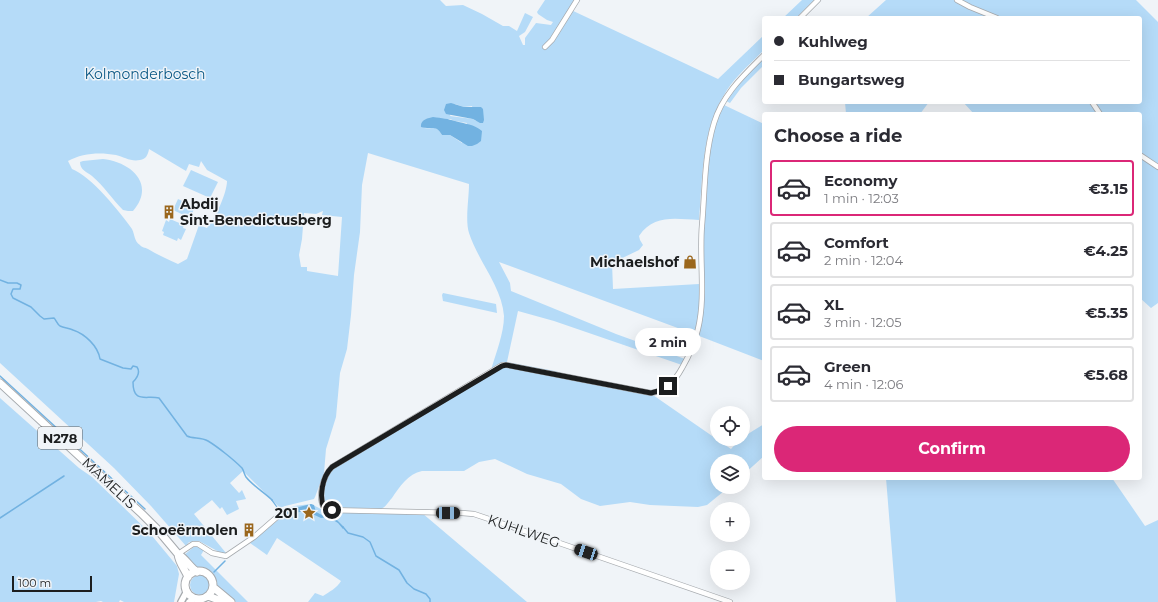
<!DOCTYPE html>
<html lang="en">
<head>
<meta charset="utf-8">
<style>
  body { margin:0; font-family:Montserrat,sans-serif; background:#f2f2f3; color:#2b2b33; height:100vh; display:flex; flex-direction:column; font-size:15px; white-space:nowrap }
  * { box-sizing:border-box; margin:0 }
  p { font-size:13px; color:#7c7c81 }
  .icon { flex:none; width:22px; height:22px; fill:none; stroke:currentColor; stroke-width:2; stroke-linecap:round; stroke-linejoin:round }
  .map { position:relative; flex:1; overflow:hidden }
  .panel { position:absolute; left:762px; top:112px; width:380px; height:368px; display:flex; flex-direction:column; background:#fff; border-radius:4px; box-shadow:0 4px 16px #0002 }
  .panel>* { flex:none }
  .hud { position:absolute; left:762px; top:16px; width:380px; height:88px; border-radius:4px; box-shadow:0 4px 16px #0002; display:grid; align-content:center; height:88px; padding:0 12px; background:#fff }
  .buttons { position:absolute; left:710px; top:406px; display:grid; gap:8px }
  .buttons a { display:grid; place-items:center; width:40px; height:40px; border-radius:50%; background:#fff; box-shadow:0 4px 16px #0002; font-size:20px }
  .scale { position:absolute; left:12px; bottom:10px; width:80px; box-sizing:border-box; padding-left:4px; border:2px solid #1c1e1f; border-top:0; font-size:11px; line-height:14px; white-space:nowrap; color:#1c1e1f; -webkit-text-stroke:3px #f0f4f8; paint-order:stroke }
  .end { position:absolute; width:18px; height:18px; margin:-9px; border:5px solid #1c1e1f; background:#fff; box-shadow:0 0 0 2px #fff }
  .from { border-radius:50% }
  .bubble { position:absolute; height:28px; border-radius:14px; background:#fff; box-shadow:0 4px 16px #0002; font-size:13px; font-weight:700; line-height:28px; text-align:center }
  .car { position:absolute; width:12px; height:24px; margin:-12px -6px; border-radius:5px; box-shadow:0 0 3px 1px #0007; background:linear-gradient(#222 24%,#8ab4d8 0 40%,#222 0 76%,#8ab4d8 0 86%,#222 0) }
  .hud b { display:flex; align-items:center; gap:14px; height:38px; font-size:15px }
  .hud b+b { border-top:1px solid #e1e1e2 }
  .hud i { width:10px; height:10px; background:#2b2b33 }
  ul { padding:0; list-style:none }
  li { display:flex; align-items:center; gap:12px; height:56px; margin:0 8px 6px; padding:0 4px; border:2px solid #e1e1e2; border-radius:4px }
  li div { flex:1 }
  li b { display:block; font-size:15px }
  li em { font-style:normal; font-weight:700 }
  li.active { border-color:#db2777 }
  li>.icon { width:36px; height:36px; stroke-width:1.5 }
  h2 { padding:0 12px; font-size:18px; line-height:48px }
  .action { display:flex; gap:8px; margin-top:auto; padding:8px 12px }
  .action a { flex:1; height:46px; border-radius:24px; background:#db2777; color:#fff; font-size:16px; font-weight:700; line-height:46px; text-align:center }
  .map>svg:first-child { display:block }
  .green { fill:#b5dbf8; fill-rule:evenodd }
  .water { fill:#72b2e1 }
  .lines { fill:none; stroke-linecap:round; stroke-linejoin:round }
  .stream { stroke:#72b2e1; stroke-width:1.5 }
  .minor-casing { stroke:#a6aaae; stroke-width:6 }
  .tertiary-casing { stroke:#a6aaae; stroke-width:8 }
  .primary-casing { stroke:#a6aaae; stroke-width:9 }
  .minor { stroke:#fff; stroke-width:4.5 }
  .tertiary { stroke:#fff; stroke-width:5.5 }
  .primary { stroke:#fff; stroke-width:7 }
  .route { stroke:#1c1e1f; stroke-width:5 }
  .labels { text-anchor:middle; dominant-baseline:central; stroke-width:3; stroke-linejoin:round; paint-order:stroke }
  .shield { fill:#f0f4f8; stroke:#5c5e60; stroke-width:1 }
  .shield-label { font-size:13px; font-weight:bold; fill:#1c1e1f }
  .park-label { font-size:14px; fill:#0b5885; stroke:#f0f4f8 }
  .poi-label { font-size:14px; font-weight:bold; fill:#1c1e1f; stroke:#f0f4f8; text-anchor:end }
  .street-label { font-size:14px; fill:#1c1e1f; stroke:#f0f4f8 }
</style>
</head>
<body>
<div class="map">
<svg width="1158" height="602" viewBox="0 0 1158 602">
  <rect width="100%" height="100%" fill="#f0f4f8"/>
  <!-- green -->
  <path class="green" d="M0 0H440L446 6 463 5 482 14 503 26H509L517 31 525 13 533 17 525 32 519 36 523 45H525V38L536 23 551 25 553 22 547 20 538 14 537 12 545 0H575L569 9 718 79 764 35V50C751 63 737 75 727 90 701 129 703 176 699 220 675 219 654 214 639 236L640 240 643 245 639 250 612 263 613 289 699 284 702 258 703 223 707 192 708 160 711 142 716 122 724 105 764 124V361L694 334 499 262 510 283 511 291 616 334 685 359 682 365 554 321 518 311 507 362 555 371 598 385 650 393 731 449 740 439H743V437L764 424V456L743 475V461H717V487H729L707 505 698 507 650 505 630 502 600 506 581 499 561 484 527 474 495 459 479 462 464 471H422C408 474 400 486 392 498 388 502 386 507 381 509L327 507C322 495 324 479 332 469L491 370C496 353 504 333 504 316 502 287 478 261 469 233 465 220 469 198 469 184L368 153 362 185 360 232 354 275 351 315 347 349 340 373 336 417 326 449 324 473 315 497 314 499 285 506 280 508 243 471 230 483 239 493 242 490 246 499 236 501 239 509 227 515 222 507 220 509 212 500 194 514 226 553H221L199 541 189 542 186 546 151 506 114 468 0 363ZM455 104 464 107 472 106 476 121 473 119 450 116ZM450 119 455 121 467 123 462 143 450 135H442C436 125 436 129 424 128ZM149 149 186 171 189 164 199 167 201 161 207 170 227 181C227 193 215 219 207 228L199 225 187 259 178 264C167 259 158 255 148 249 145 247 142 248 140 245 134 241 135 235 132 229 120 212 91 176 72 169L68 161C82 153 100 152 116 155 124 157 131 162 140 160 146 159 148 155 149 149ZM323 211 322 215 342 217 338 276 307 271V267H301L299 255 302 239 304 213 316 214Z
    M802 0H814L796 18H783Z
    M886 0H1136L1158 22V303L1151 308 1140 298V114H974L963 102H1140V18H866Z
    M764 57V65L741 88 730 103 726 101 745 76Z
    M845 102H929L920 114H846Z
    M103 159C131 162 156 184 133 211H128L123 210C112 199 104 186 92 176 87 172 80 170 80 162L83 161Z
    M191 170 218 182 210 198 183 186Z
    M178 199 195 207 190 218 173 210Z
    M170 219 184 225 183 228 186 229 181 240 178 238 177 241 163 235 164 232 162 231 166 220 169 222Z
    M443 293 496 304 497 313 443 301 442 295Z
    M0 398 79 468 92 477 148 531 177 566 179 574 174 602H124L120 600 119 602H103L101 601 96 602H0Z
    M886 478H1112L1145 526 1158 520V602H896Z
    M311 504 329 513H422L527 602H308L315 593 323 596C329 592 337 588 341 581L277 538 267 555 250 543 284 515 282 511 294 506Z
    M195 546 199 547 204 550 201 555 248 602H236L220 590 212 575 208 572 194 567 184 555Z
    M190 585a10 10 0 1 1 20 0a10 10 0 1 1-20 0Z"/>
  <!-- water -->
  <path class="water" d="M451 103 464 107H481L483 109 484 120 483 123H480L473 119 446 114 444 110 446 104Z
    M433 117C442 118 448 119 455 121 465 124 474 124 482 131L481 141 477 144 472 146H468L450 135H442C436 124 432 130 421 127 420 120 428 118 433 117Z
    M272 499 279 509 283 511 311 504 314 505 316 512 322 515 326 514 335 518 344 527 343 529 338 523 328 517 321 518 306 511 287 514 286 517 283 516 271 500Z"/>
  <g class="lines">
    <!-- stream -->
    <path class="stream" d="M0 280 8 283H17L21 285 20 289H13L11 294 13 298 31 307 40 316 44 319 54 318C56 320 57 324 60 326 64 328 69 328 73 330 85 334 98 346 100 359L123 368 131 369 133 366 137 367C141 373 137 378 133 382 133 404 146 395 159 398L187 436C193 439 201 437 208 441 218 447 234 460 242 468 244 471 244 474 246 477 252 485 265 493 272 500
      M0 376 145 509
      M0 518 64 476
      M343 527 348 533 363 537 370 542 376 556 399 570 407 583 414 589 426 594 430 599V602
      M214 572 225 561"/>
    <!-- minor casing -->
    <g class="minor-casing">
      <path id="minor" d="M957 0 970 7 997 18
        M800 18 818 0
        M545 47 552 40 577 0
        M1092 102 1100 114
        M1140 155 1158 167
        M178 554 193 544H198L212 553 226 556 254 537 277 517
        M730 602 545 538 474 514 462 513 326 510C316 500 323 476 332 467L502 365H507L651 393C666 391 675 381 682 368 689 356 695 342 698 329 706 296 699 259 702 225 705 191 704 156 714 123 722 95 744 75 764 55"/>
    </g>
    <!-- tertiary casing -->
    <g class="tertiary-casing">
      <path id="tertiary" d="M181 602 187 591
        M189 602 195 598"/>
    </g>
    <!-- primary casing -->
    <g class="primary-casing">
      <path id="primary" d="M0 383 142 514 157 529 178 554C185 558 190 567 197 572
        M178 554C179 563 185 569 188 577
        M185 585a14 14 0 1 1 28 0a14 14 0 1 1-28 0Z
        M213 587 231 602
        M208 596 224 602"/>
    </g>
    <!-- minor -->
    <use href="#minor" class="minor"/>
    <!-- tertiary -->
    <use href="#tertiary" class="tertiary"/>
    <!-- primary -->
    <use href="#primary" class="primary"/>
  </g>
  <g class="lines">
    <!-- route -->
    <path class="route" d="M332 510 324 509C319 496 322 477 332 467L502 366 506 365 651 393 662 390 668 386"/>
  </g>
  <!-- icons -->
  <defs>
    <g id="building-bare" transform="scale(1.08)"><path d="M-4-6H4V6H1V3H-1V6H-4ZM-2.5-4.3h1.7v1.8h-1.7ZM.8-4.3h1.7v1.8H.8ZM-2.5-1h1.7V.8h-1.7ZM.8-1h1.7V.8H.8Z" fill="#9a661c" stroke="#f0f4f8" stroke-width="2.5" paint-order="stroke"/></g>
    <g id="shop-bare" transform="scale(1.08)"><path d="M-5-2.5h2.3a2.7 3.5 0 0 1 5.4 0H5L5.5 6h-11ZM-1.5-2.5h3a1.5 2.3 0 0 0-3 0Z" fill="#9a661c" stroke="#f0f4f8" stroke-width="2.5" paint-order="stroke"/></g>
    <g id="sight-bare" transform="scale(1.08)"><path d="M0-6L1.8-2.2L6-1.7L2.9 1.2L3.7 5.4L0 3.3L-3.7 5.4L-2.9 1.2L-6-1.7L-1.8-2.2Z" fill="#9a661c" stroke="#f0f4f8" stroke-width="2.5" paint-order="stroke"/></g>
  </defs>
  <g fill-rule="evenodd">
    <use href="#building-bare" x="169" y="212"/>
    <use href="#shop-bare" x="690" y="262"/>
    <use href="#sight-bare" x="309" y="513"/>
    <use href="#building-bare" x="249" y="530"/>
  </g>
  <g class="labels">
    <!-- shield labels -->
    <rect class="shield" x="38" y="427" width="44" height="22" rx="3"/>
    <g class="shield-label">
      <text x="60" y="438">N278</text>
    </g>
    <!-- park labels -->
    <g class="park-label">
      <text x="145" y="74">Kolmonderbosch</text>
    </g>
    <!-- poi labels -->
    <g class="poi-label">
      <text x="180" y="204" text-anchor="start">Abdij<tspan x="180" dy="16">Sint-Benedictusberg</tspan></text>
      <text x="679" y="262">Michaelshof</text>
      <text x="298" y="513">201</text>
      <text x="238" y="530">Schoeërmolen</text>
    </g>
    <!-- street labels -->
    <g class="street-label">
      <text transform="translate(109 483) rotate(43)">MAMELIS</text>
      <text transform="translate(524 531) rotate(19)">KUHLWEG</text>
    </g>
  </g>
</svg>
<div class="buttons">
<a><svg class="icon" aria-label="locate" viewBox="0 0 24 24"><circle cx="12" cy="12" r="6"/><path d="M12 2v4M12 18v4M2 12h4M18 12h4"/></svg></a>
<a><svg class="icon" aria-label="layers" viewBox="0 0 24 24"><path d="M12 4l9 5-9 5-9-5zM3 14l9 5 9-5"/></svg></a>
<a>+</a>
<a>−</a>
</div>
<div class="scale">100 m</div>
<i class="end from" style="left:332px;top:510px"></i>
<i class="end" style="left:668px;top:386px"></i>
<div class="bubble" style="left:635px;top:328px;width:66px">2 min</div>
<i class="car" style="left:448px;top:513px;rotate:91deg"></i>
<i class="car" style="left:586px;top:552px;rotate:289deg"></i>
<div class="hud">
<b><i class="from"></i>Kuhlweg</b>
<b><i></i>Bungartsweg</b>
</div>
<section class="panel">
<h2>Choose a ride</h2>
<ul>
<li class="active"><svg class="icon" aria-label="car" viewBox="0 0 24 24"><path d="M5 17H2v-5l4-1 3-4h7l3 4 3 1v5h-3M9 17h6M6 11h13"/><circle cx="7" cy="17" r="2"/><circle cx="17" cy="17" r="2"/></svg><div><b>Economy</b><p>1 min · 12:03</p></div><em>€3.15</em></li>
<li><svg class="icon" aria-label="car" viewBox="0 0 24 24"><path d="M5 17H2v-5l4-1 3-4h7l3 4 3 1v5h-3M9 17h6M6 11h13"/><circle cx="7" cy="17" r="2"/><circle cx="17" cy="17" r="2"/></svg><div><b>Comfort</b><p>2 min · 12:04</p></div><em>€4.25</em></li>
<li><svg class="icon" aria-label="car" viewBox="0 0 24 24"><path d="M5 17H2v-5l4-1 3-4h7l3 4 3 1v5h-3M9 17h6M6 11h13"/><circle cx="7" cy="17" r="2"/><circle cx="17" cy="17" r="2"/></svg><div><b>XL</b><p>3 min · 12:05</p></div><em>€5.35</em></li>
<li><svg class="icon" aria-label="car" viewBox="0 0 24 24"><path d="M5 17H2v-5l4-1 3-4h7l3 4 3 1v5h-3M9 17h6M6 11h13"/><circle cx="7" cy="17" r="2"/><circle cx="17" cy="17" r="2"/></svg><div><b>Green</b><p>4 min · 12:06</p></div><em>€5.68</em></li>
</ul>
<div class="action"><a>Confirm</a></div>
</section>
</div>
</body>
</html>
